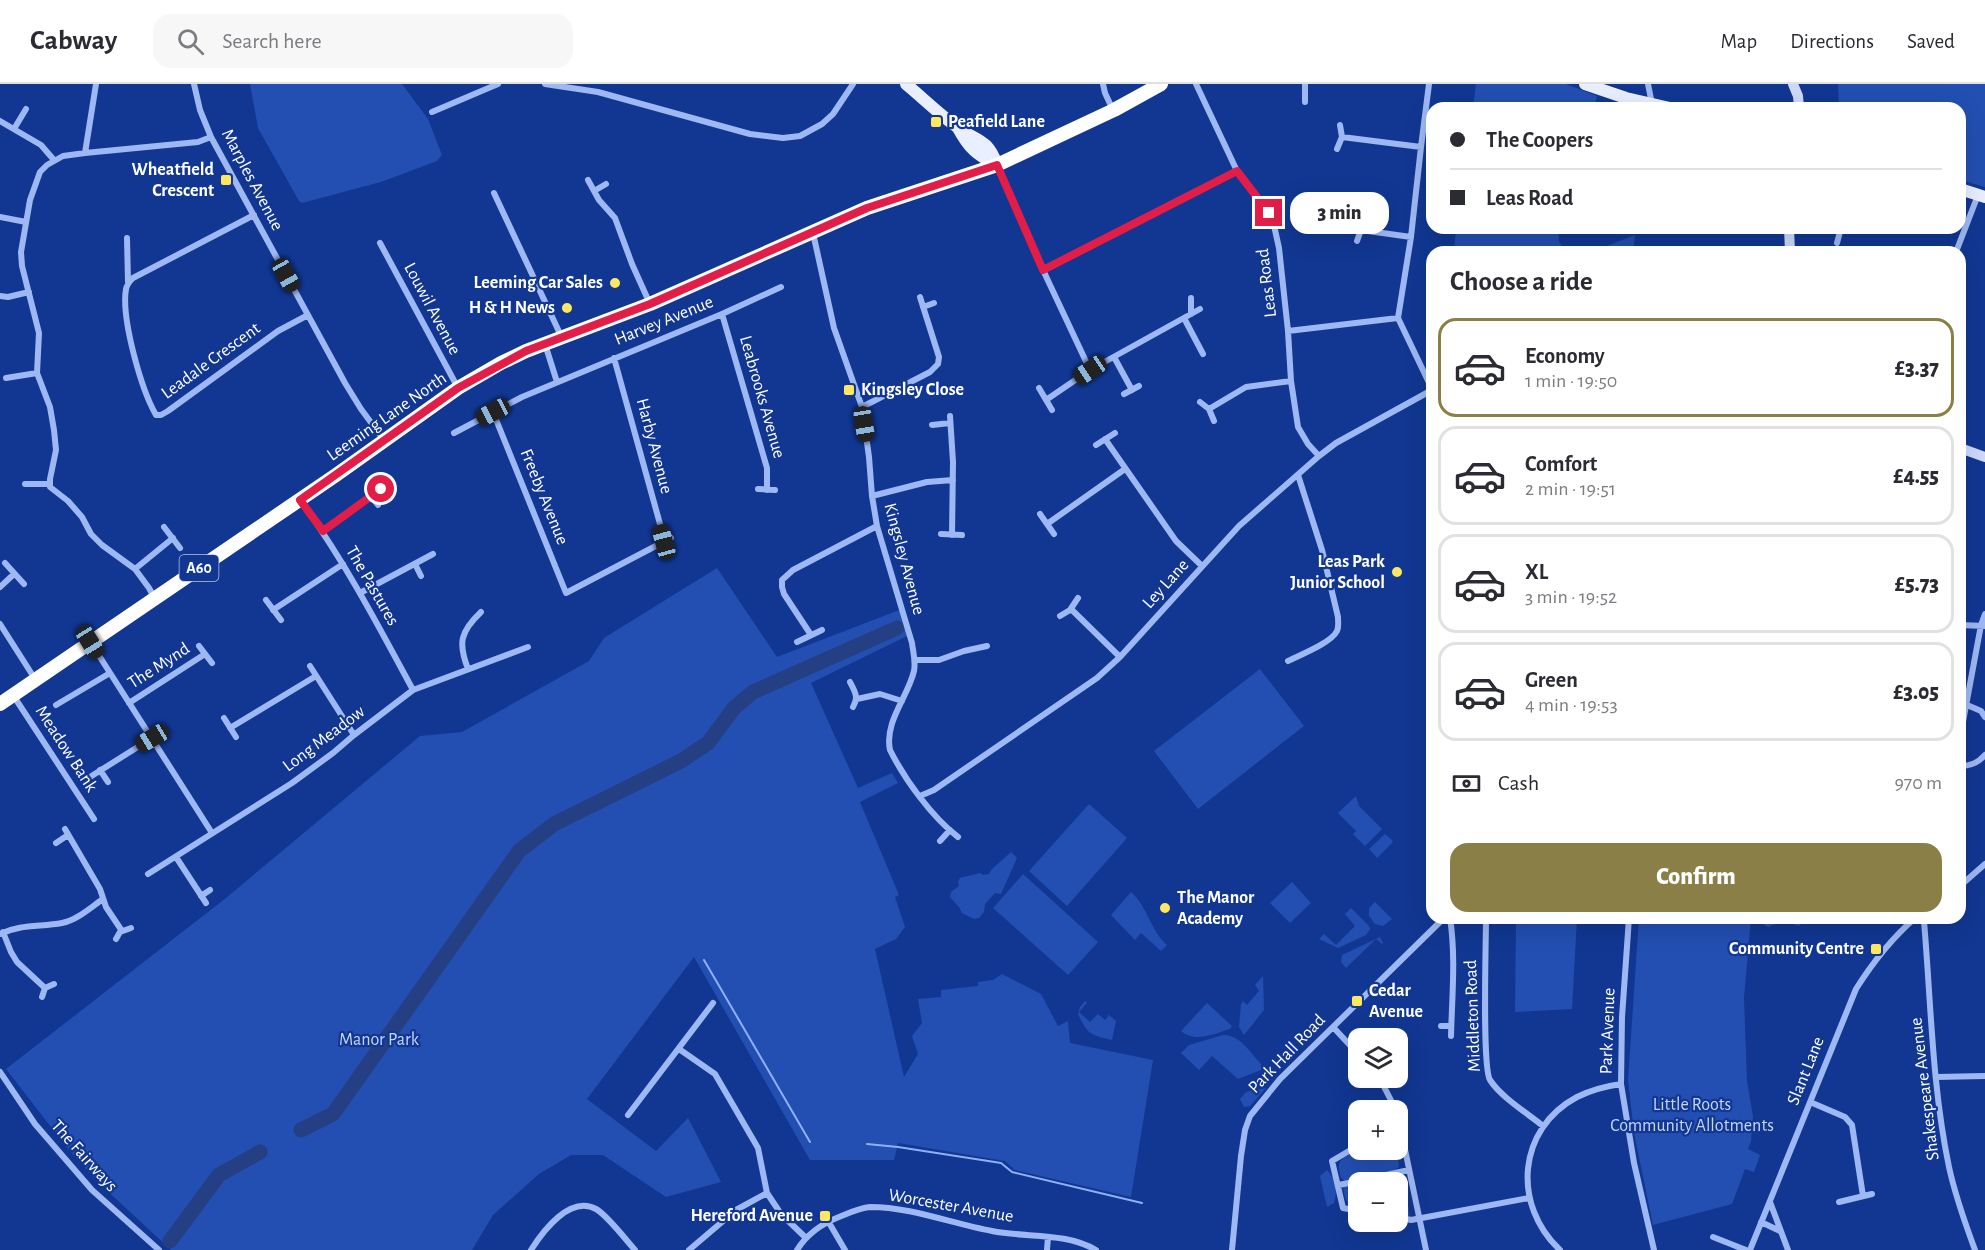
<!DOCTYPE html>
<html lang="en">
<head>
<meta charset="utf-8">
<style>
  body { margin:0; font-family:"Alegreya Sans",sans-serif; background:#f7f7f7; color:#2b2b33; height:100vh; display:flex; flex-direction:column; font-size:22px; white-space:nowrap }
  * { box-sizing:border-box; margin:0 }
  p { font-size:20px; color:#7c7c81 }
  .icon { flex:none; width:33px; height:33px; fill:none; stroke:currentColor; stroke-width:2; stroke-linecap:round; stroke-linejoin:round }
  .map { position:relative; flex:1; overflow:hidden }
  .details { position:absolute; left:1426px; top:162px; width:540px; height:678px; display:flex; flex-direction:column; background:#fff; border-radius:18px; box-shadow:0 6px 24px #0002 }
  .details>* { flex:none }
  .banner { position:absolute; left:1426px; top:18px; width:540px; height:132px; border-radius:18px; box-shadow:0 6px 24px #0002; display:grid; align-content:center; height:132px; padding:0 24px; background:#fff }
  .fabs { position:absolute; left:1348px; top:944px; display:grid; gap:12px }
  .fabs a { display:grid; place-items:center; width:60px; height:60px; border-radius:12px; background:#fff; box-shadow:0 6px 24px #0002; font-size:30px }
  .end { position:absolute; width:27px; height:27px; margin:-14px; border:8px solid #e11d48; background:#fff; box-shadow:0 0 0 3px #fff }
  .from { border-radius:50% }
  .bubble { position:absolute; height:42px; border-radius:18px; background:#fff; box-shadow:0 6px 24px #0002; font-size:20px; font-weight:800; line-height:42px; text-align:center }
  .car { position:absolute; width:18px; height:36px; margin:-18px -9px; border-radius:8px; box-shadow:0 0 4px 2px #0007; background:linear-gradient(#222 24%,#8ab4d8 0 40%,#222 0 76%,#8ab4d8 0 86%,#222 0) }
  .banner b { display:flex; align-items:center; gap:21px; height:57px; font-size:22px }
  .banner b+b { border-top:2px solid #e1e1e2 }
  .banner i { width:15px; height:15px; background:#2b2b33 }
  ul { padding:0; list-style:none }
  li { display:flex; align-items:center; gap:18px; height:99px; margin:0 12px 9px; padding:0 12px; border:3px solid #e1e1e2; border-radius:18px }
  li div { flex:1 }
  li b { display:block; font-size:22px }
  li em { font-style:normal; font-weight:800 }
  li.on { border-color:#8a8047 }
  li>.icon { width:54px; height:54px; stroke-width:1.5 }
  h2 { padding:0 24px; font-size:27px; line-height:72px }
  .pay { display:flex; align-items:center; gap:15px; height:66px; padding:0 24px; font-size:22px }
  .pay p { margin-inline-start:auto }
  .action { display:flex; gap:12px; margin-top:auto; padding:12px 24px }
  .action a { flex:1; height:69px; border-radius:18px; background:#8a8047; color:#fff; font-size:24px; font-weight:800; line-height:69px; text-align:center }
  header { display:flex; align-items:center; gap:36px; box-sizing:border-box; height:84px; padding:0 30px; background:#fff; border-bottom:2px solid #e1e1e2 }
  header strong { font-size:28px }
  nav { display:flex; gap:33px; margin-inline-start:auto; font-size:21px }
  .search { width:420px; height:54px; background:#f7f7f7; display:flex; align-items:center; gap:15px; box-sizing:border-box; padding:0 21px; border-radius:18px; color:#7c7c81; font-size:22px }
  .map>svg:first-child { display:block }
  .green { fill:#234fb2 }
  .lines { fill:none; stroke-linecap:round; stroke-linejoin:round }
  .stream { stroke:#8fb0f6; stroke-width:2 }
  .river { stroke:#243f84; stroke-width:15 }
  .street { stroke:#9eb8f3; stroke-width:6 }
  .secondary { stroke:#cddafc; stroke-width:10 }
  .primary { stroke:#e9efff; stroke-width:12 }
  .highway { stroke:#fff; stroke-width:14 }
  .route { stroke:#e11d48; stroke-width:8 }
  .poi-dot { fill:#ffe85f; stroke:#113792; stroke-width:2 }
  .labels { text-anchor:middle; dominant-baseline:central; stroke-width:4.5; stroke-linejoin:round; paint-order:stroke }
  .shield { fill:#113792; stroke:#b8c3de; stroke-width:1.5 }
  .shield-label { font-size:16px; font-weight:bold; fill:#fff }
  .poi-label { font-size:18px; font-weight:bold; fill:#fff; stroke:#113792; text-anchor:end }
  .street-label { font-size:18px; fill:#fff; stroke:#113792 }
  .park-label { font-size:18px; fill:#c5d6fd; stroke:#113792 }
</style>
</head>
<body>
<header>
<strong>Cabway</strong>
<div class="search"><svg class="icon" aria-label="search" viewBox="0 0 24 24"><circle cx="10" cy="10" r="6"/><path d="M15 15l6 6"/></svg>Search here</div>
<nav><a>Map</a><a>Directions</a><a>Saved</a></nav>
</header>
<div class="map">
<svg width="1985" height="1166" viewBox="0 0 1985 1166">
  <rect width="100%" height="100%" fill="#113792"/>
  <!-- green -->
  <path class="green" d="M250 0H402L428 35 442 71 437 77 381 98 302 119 299 117 258 44Z
    M1476 0H1566L1597 12 1594 24H1473Z
    M1838 0H1985V103L1961 96 1960 24H1839Z
    M1456 144H1558L1559 157 1565 168H1454Z
    M1635 151 1633 168H1591Z
    M717 484 777 573 902 525 909 551 811 599 858 704 892 689 898 699 860 718 899 811 895 813 905 843 896 855 875 865 904 993 918 970 912 952 922 939 918 915 941 913V906L978 902V898L993 896 1002 890 1041 910 1058 942 1068 937 1070 959 1153 976 1131 1113 1015 1086 1005 1077 898 1059 894 1076H810L694 873 587 1015 656 1067 688 1034 721 1098 666 1113 603 1071H571L539 1090 493 1131 472 1166H171L100 1100 68 1065 6 985 226 814 420 652 462 648 589 577 604 554Z
    M1260 585 1304 642 1198 725 1154 667Z
    M1356 712 1359 722 1382 745 1365 762 1353 750 1356 747 1338 729Z
    M1089 720 1127 754 1067 822 1029 787Z
    M1385 750 1392 756 1393 758 1377 774 1369 765Z
    M1011 768 1017 774 1001 810 995 809 985 820 984 828 979 834 974 835 962 829 959 823 950 813 951 808 959 802 958 798 960 794 980 789 983 791 989 790 992 785Z
    M1023 790 1098 858 1068 891 993 824Z
    M1292 798 1311 819 1290 839 1270 819Z
    M1131 808C1148 823 1150 846 1167 861L1161 867 1141 849 1135 856 1111 831Z
    M1375 818 1392 835 1383 842 1375 840 1369 832V824Z
    M1351 824 1369 842 1370 845 1366 851 1338 864 1319 855 1324 850 1336 861 1355 842 1345 830Z
    M1516 834H1577L1572 925 1515 928Z
    M1639 834H1751L1744 914 1747 997 1753 1033 1751 1057 1748 1065 1760 1071 1754 1088 1745 1085 1732 1120 1653 1141 1634 1049 1628 996Z
    M1753 834H1805L1799 842C1787 838 1779 838 1768 843Z
    M1380 853 1383 859 1382 860 1376 855 1346 884 1341 878 1342 871Z
    M1263 892 1264 926 1244 951 1239 943 1241 920 1243 917 1247 921 1259 907 1255 901Z
    M1085 917 1087 919 1079 928 1090 938 1098 930 1105 936 1109 931 1116 937 1112 956C1090 951 1088 951 1078 930L1080 923Z
    M1207 919 1232 942 1230 945C1213 950 1195 959 1181 947Z
    M1223 951C1239 950 1251 969 1261 980V986L1238 995 1212 972 1199 986 1181 969 1189 961Z
    M1266 1004 1250 1022 1244 1023 1240 1015 1246 1008Z
    M1360 1065H1397L1399 1083 1394 1086 1345 1097 1341 1094C1335 1073 1343 1075 1360 1065Z
    M1327 1086C1335 1094 1338 1108 1334 1119L1327 1123 1320 1092Z
    M1395 1095 1404 1100 1410 1132 1398 1130V1098H1374Z
    M1359 1100V1123C1346 1121 1346 1117 1343 1105L1345 1102Z"/>
  <g class="lines">
    <!-- stream -->
    <path class="stream" d="M704 876 810 1058
      M867 1060 898 1063 1001 1079 1012 1088 1142 1119"/>
    <!-- river -->
    <path class="river" d="M301 1046 333 1030 519 767 554 740 681 677 708 659 734 624 753 608 897 544
      M170 1157 219 1091 260 1068"/>
    <!-- street -->
    <path class="street" d="M96 0 85 69 198 58 211 53
      M194 0 200 26 211 53 345 299 361 325 384 356
      M545 0 598 8 750 50 783 54 800 52 822 40 833 30 853 0
      M1103 0 1105 9 1113 26
      M1196 0 1237 87 1261 118 1273 137 1279 164 1288 247 1291 297 1298 343 1308 360 1319 372
      M1305 0V18
      M1429 0 1421 63 1411 153 1398 234 1432 305
      M1648 0 1652 20
      M432 28 498 0
      M0 37 41 61 54 76
      M14 45 26 25
      M1342 53 1421 63
      M1337 65 1342 53 1340 41
      M85 69 63 72 47 81 40 88 30 116 21 168 22 182 39 249 37 289 50 323 54 346 56 366 50 395V403L68 417 82 433 91 450 102 461 135 485 149 504 155 515
      M997 82 1043 186 1090 286
      M588 96 599 116 615 134 632 180 650 220
      M594 107 606 100
      M494 109 562 254
      M254 131 133 194C130 197 127 200 126 205 121 234 141 305 156 331H161L168 327 278 247 308 231
      M0 133 26 138
      M1776 144H1781
      M1361 146 1411 153
      M813 149 834 244 862 323 869 373 872 412 877 442 912 559C913 568 916 577 914 587 908 613 884 638 890 666 905 696 932 733 958 753
      M127 154 128 198
      M1357 157 1361 146 1360 133
      M380 159 458 304
      M1837 159 1841 144
      M1956 168 1978 111
      M1043 186 1237 87
      M0 212 8 213 29 208
      M923 223 934 219
      M722 230 767 384V406
      M1191 230V214
      M1184 234 1203 270
      M1288 247 1398 234
      M545 260 557 298
      M1114 273 1132 306
      M614 274 665 458
      M6 294 37 289
      M1039 304 1052 326
      M1124 310 1139 302
      M1046 316 1090 286 1200 225
      M1200 318 1209 325 1214 337
      M862 323 930 288 938 280 939 273 920 213
      M1209 325 1246 303 1291 297
      M493 328 566 509 671 454
      M950 332 953 378 952 451
      M932 341 950 339
      M454 349 522 313 722 230 781 203
      M1105 355 1176 457 1202 482
      M1096 361 1115 349
      M25 400H50
      M758 405 775 406
      M371 412 378 421
      M872 412 927 398 953 396
      M300 416C344 476 378 541 413 606
      M1040 430 1054 450
      M1047 440 1125 385
      M164 443 180 464
      M323 447 381 405
      M941 450 962 451
      M5 479 24 500
      M415 480 421 492
      M135 485 173 454
      M0 503 14 490
      M360 509 433 470
      M266 516 281 536
      M1071 525 1120 573
      M273 526 343 480
      M1060 532 1070 526 1078 514
      M0 540 35 595
      M1960 541 1985 542
      M811 551 784 510 782 503V496L793 486 877 442
      M797 558 822 546
      M91 559 212 749
      M199 562 212 579
      M915 576H939L964 567 987 562
      M1288 577C1300 571 1331 559 1337 547 1339 543 1338 539 1338 533L1322 466 1298 391
      M310 582 354 651
      M468 585C458 559 460 548 481 528
      M850 598C855 608 859 613 853 623
      M13 611 94 735
      M857 615 880 610 902 617
      M129 619 205 570
      M56 621 110 589
      M1967 621 1981 627 1985 633
      M224 634 236 653
      M230 644 316 592
      M1960 654 1981 541 1985 530
      M1960 682C1971 682 1978 679 1985 671
      M100 686 108 698
      M90 693 152 654
      M920 712 934 706 1097 594 1120 573 1239 442 1319 372 1336 359 1432 306
      M65 745 100 805 106 823 122 847
      M940 757 950 746
      M56 759 68 751
      M176 773 206 819
      M148 790 292 699 333 669 354 651 413 606 528 563
      M1960 802 1985 780
      M201 812 210 806
      M1450 834C1456 873 1452 912 1451 952
      M1486 834C1486 859 1482 983 1490 996 1501 1013 1527 1029 1543 1042
      M1629 834 1622 933 1621 1000 1634 1079 1654 1166
      M1924 837C1931 919 1932 1002 1949 1083 1955 1111 1965 1139 1975 1166
      M3 848 11 868 17 878 45 904
      M0 850C20 840 41 843 62 839 77 836 90 824 103 815
      M116 855 120 848 131 844
      M42 913 45 904 54 900
      M1441 942H1451
      M1333 943 1359 971
      M679 965 715 990 758 1064 767 1109
      M0 988 35 1040 92 1106 159 1166
      M1379 993 1396 1026
      M1936 993 1985 992
      M1810 1018 1845 1033 1852 1041 1863 1112
      M628 1031 713 919
      M1398 1032 1426 1166
      M1359 1061 1332 1077 1343 1124 1359 1127
      M1339 1101 1409 1086
      M1770 1118 1788 1166
      M1839 1118 1872 1110
      M1398 1133 1411 1136 1529 1114
      M828 1137 845 1166
      M1761 1138 1780 1147
      M1713 1153 1746 1166
      M531 1166C543 1147 570 1111 596 1125 607 1131 626 1156 635 1166
      M689 1166 736 1126 767 1109 781 1130 805 1153
      M797 1166C807 1150 821 1140 839 1133 849 1129 859 1124 870 1123 912 1123 952 1140 992 1147 1027 1154 1065 1148 1096 1166
      M1047 1166 1048 1153
      M1232 1166 1241 1072 1245 1046 1250 1032 1280 995 1444 834
      M1560 1166C1512 1121 1517 1045 1577 1013 1591 1006 1607 1002 1621 1000
      M1750 1166 1856 905C1873 878 1891 855 1915 834"/>
    <!-- secondary -->
    <path class="secondary" d="M1793 0 1798 12 1799 24
      M1789 144 1790 168
      M1960 364 1985 373"/>
    <!-- primary -->
    <path class="primary" d="M906 0C923 14 939 30 957 43 976 57 988 54 997 81
      M1585 0 1626 14 1670 24
      M958 44C969 64 976 71 997 81
      M1960 105 1985 113"/>
    <!-- highway -->
    <path class="highway" d="M0 620 336 391 458 304 501 279 526 267 650 220 867 124 997 81 1114 26 1161 0"/>
  </g>
  <g class="lines">
    <!-- route -->
    <path class="route" d="M381 405 323 447 300 416 458 304 526 267 650 220 867 124 997 81 1043 186 1237 87 1269 129"/>
  </g>
  <!-- markers -->
  <g class="poi-dot">
    <rect x="930" y="32" width="12" height="12" rx="3"/>
    <rect x="220" y="90" width="12" height="12" rx="3"/>
    <circle cx="615" cy="199" r="6"/>
    <circle cx="567" cy="224" r="6"/>
    <rect x="843" y="300" width="12" height="12" rx="3"/>
    <circle cx="1397" cy="488" r="6"/>
    <circle cx="1165" cy="824" r="6"/>
    <rect x="1870" y="859" width="12" height="12" rx="3"/>
    <rect x="1351" y="911" width="12" height="12" rx="3"/>
    <rect x="819" y="1126" width="12" height="12" rx="3"/>
  </g>
  <g class="labels">
    <!-- shield labels -->
    <rect class="shield" x="179.5" y="471" width="39" height="26" rx="4.5"/>
    <g class="shield-label">
      <text x="199" y="484">A60</text>
    </g>
    <!-- poi labels -->
    <g class="poi-label">
      <text x="948" y="38" text-anchor="start">Peafield Lane</text>
      <text x="214" y="86">Wheatfield<tspan x="214" dy="21">Crescent</tspan></text>
      <text x="603" y="199">Leeming Car Sales</text>
      <text x="555" y="224">H &amp; H News</text>
      <text x="861" y="306" text-anchor="start">Kingsley Close</text>
      <text x="1385" y="478">Leas Park<tspan x="1385" dy="21">Junior School</tspan></text>
      <text x="1177" y="814" text-anchor="start">The Manor<tspan x="1177" dy="21">Academy</tspan></text>
      <text x="1864" y="865">Community Centre</text>
      <text x="1369" y="907" text-anchor="start">Cedar<tspan x="1369" dy="21">Avenue</tspan></text>
      <text x="813" y="1132">Hereford Avenue</text>
    </g>
    <!-- street labels -->
    <g class="street-label">
      <text transform="translate(252 96) rotate(62)">Marples Avenue</text>
      <text transform="translate(1267 199) rotate(-97)">Leas Road</text>
      <text transform="translate(432 225) rotate(62)">Louwil Avenue</text>
      <text transform="translate(664 237) rotate(-22)">Harvey Avenue</text>
      <text transform="translate(211 277) rotate(-36)">Leadale Crescent</text>
      <text transform="translate(762 313) rotate(74)">Leabrooks Avenue</text>
      <text transform="translate(387 333) rotate(-35)">Leeming Lane North</text>
      <text transform="translate(654 362) rotate(75)">Harby Avenue</text>
      <text transform="translate(544 413) rotate(68)">Freeby Avenue</text>
      <text transform="translate(904 475) rotate(75)">Kingsley Avenue</text>
      <text transform="translate(1166 500) rotate(-48)">Ley Lane</text>
      <text transform="translate(372 502) rotate(60)">The Pastures</text>
      <text transform="translate(159 582) rotate(-33)">The Mynd</text>
      <text transform="translate(324 655) rotate(-37)">Long Meadow</text>
      <text transform="translate(66 665) rotate(57)">Meadow Bank</text>
      <text transform="translate(1473 932) rotate(-92)">Middleton Road</text>
      <text transform="translate(1608 947) rotate(-88)">Park Avenue</text>
      <text transform="translate(1287 970) rotate(-46)">Park Hall Road</text>
      <text transform="translate(1806 987) rotate(-68)">Slant Lane</text>
      <text transform="translate(1925 1005) rotate(-97)">Shakespeare Avenue</text>
      <text transform="translate(84 1072) rotate(48)">The Fairways</text>
      <text transform="translate(951 1122) rotate(10)">Worcester Avenue</text>
    </g>
    <!-- park labels -->
    <g class="park-label">
      <text x="379" y="956">Manor Park</text>
      <text x="1692" y="1021">Little Roots<tspan x="1692" dy="21">Community Allotments</tspan></text>
    </g>
  </g>
</svg>
<div class="fabs">
<a><svg class="icon" aria-label="layers" viewBox="0 0 24 24"><path d="M12 4l9 5-9 5-9-5zM3 14l9 5 9-5"/></svg></a>
<a>+</a>
<a>−</a>
</div>
<i class="end from" style="left:381px;top:405px"></i>
<i class="end" style="left:1269px;top:129px"></i>
<div class="bubble" style="left:1290px;top:108px;width:99px">3 min</div>
<i class="car" style="left:286px;top:191px;rotate:151deg"></i>
<i class="car" style="left:1090px;top:286px;rotate:236deg"></i>
<i class="car" style="left:493px;top:328px;rotate:242deg"></i>
<i class="car" style="left:864px;top:340px;rotate:171deg"></i>
<i class="car" style="left:664px;top:458px;rotate:345deg"></i>
<i class="car" style="left:90px;top:558px;rotate:148deg"></i>
<i class="car" style="left:152px;top:654px;rotate:239deg"></i>
<div class="banner">
<b><i class="from"></i>The Coopers</b>
<b><i></i>Leas Road</b>
</div>
<section class="details">
<h2>Choose a ride</h2>
<ul>
<li class="on"><svg class="icon" aria-label="car" viewBox="0 0 24 24"><path d="M5 17H2v-5l4-1 3-4h7l3 4 3 1v5h-3M9 17h6M6 11h13"/><circle cx="7" cy="17" r="2"/><circle cx="17" cy="17" r="2"/></svg><div><b>Economy</b><p>1 min · 19:50</p></div><em>£3.37</em></li>
<li><svg class="icon" aria-label="car" viewBox="0 0 24 24"><path d="M5 17H2v-5l4-1 3-4h7l3 4 3 1v5h-3M9 17h6M6 11h13"/><circle cx="7" cy="17" r="2"/><circle cx="17" cy="17" r="2"/></svg><div><b>Comfort</b><p>2 min · 19:51</p></div><em>£4.55</em></li>
<li><svg class="icon" aria-label="car" viewBox="0 0 24 24"><path d="M5 17H2v-5l4-1 3-4h7l3 4 3 1v5h-3M9 17h6M6 11h13"/><circle cx="7" cy="17" r="2"/><circle cx="17" cy="17" r="2"/></svg><div><b>XL</b><p>3 min · 19:52</p></div><em>£5.73</em></li>
<li><svg class="icon" aria-label="car" viewBox="0 0 24 24"><path d="M5 17H2v-5l4-1 3-4h7l3 4 3 1v5h-3M9 17h6M6 11h13"/><circle cx="7" cy="17" r="2"/><circle cx="17" cy="17" r="2"/></svg><div><b>Green</b><p>4 min · 19:53</p></div><em>£3.05</em></li>
</ul>
<div class="pay"><svg class="icon" aria-label="cash" viewBox="0 0 24 24"><path d="M3 7h18v10H3z"/><circle cx="12" cy="12" r="2"/></svg>Cash<p>970 m</p></div>
<div class="action"><a>Confirm</a></div>
</section>
</div>
</body>
</html>
